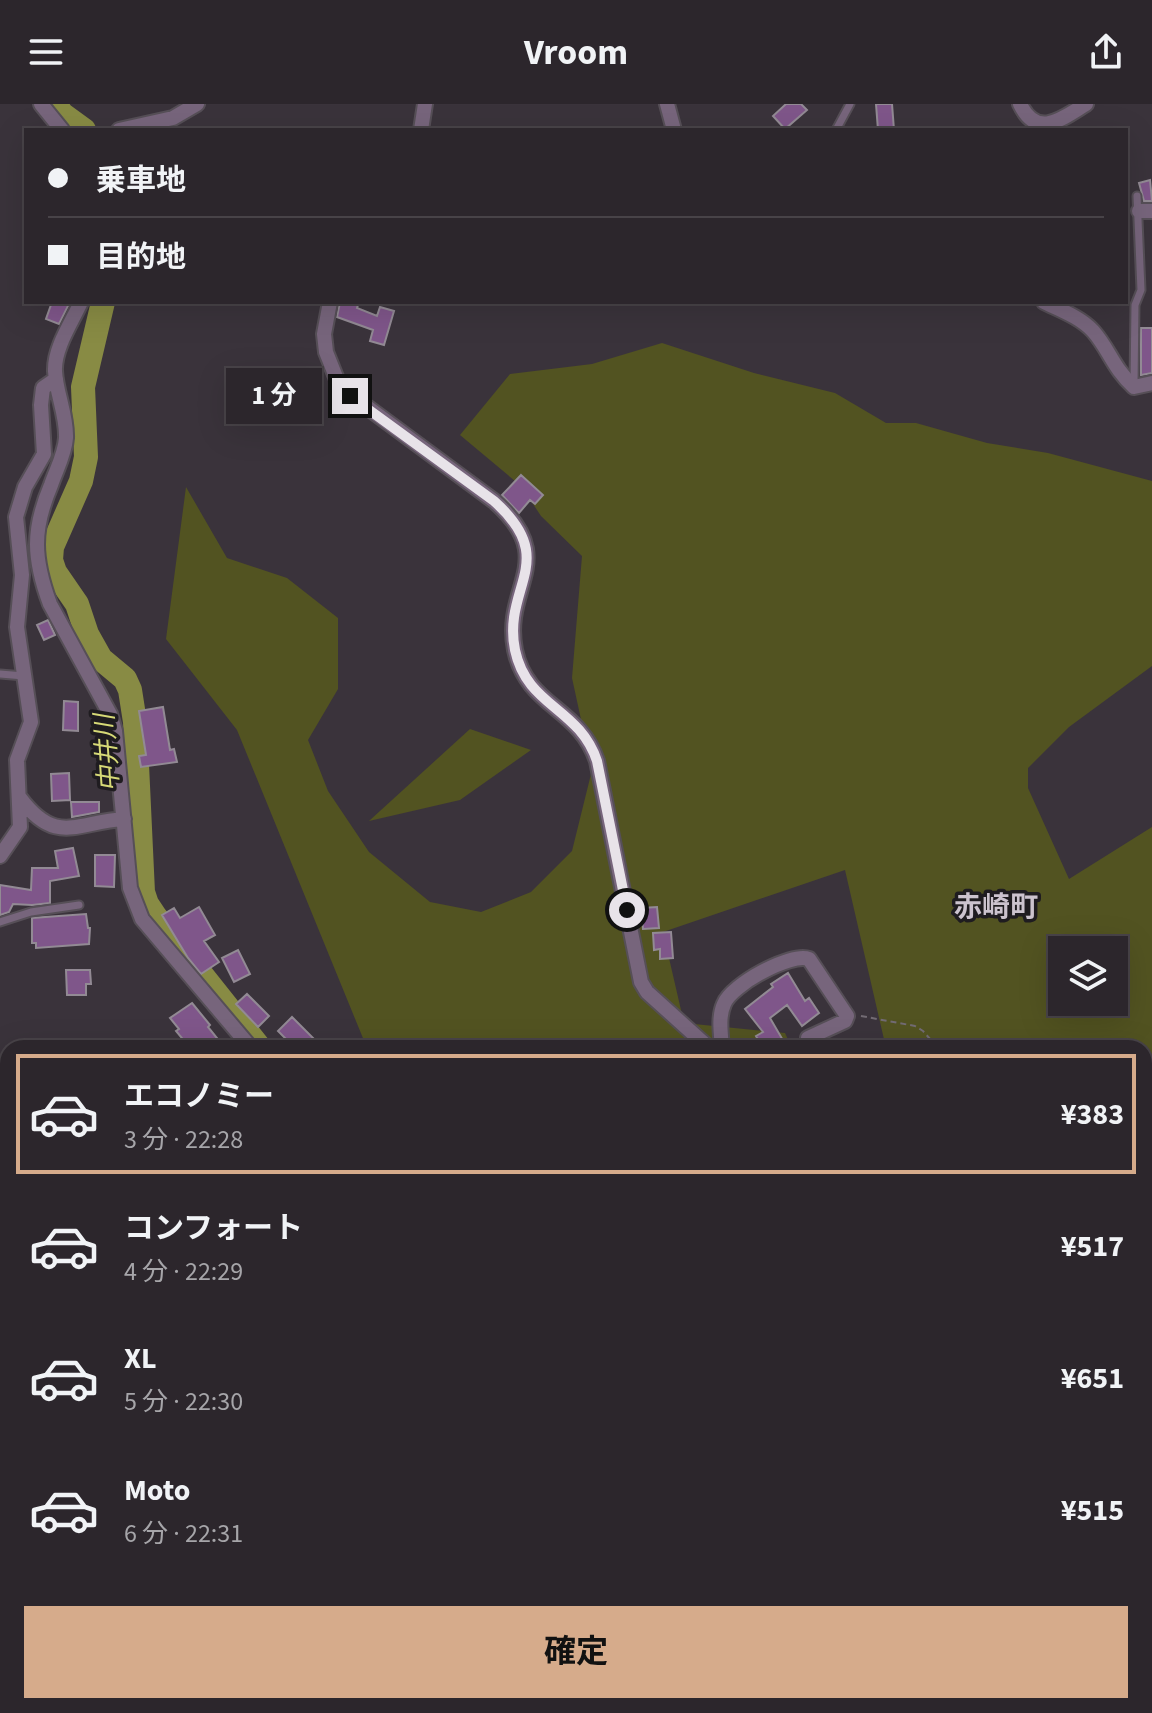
<!DOCTYPE html>
<html lang="ja">
<head>
<meta charset="utf-8">
<style>
  body { margin:0; font-family:"Source Sans 3","Noto Sans JP",sans-serif; background:#342e34; color:#f1f3f6; height:100vh; display:flex; flex-direction:column; font-size:30px; white-space:nowrap }
  * { box-sizing:border-box; margin:0 }
  p { font-size:26px; color:#a6a5a9 }
  .icon { flex:none; width:44px; height:44px; fill:none; stroke:currentColor; stroke-width:2; stroke-linecap:round; stroke-linejoin:round }
  .map { position:relative; flex:1; overflow:hidden }
  .sheet { position:absolute; left:0px; top:936px; width:1152px; height:674px; display:flex; flex-direction:column; background:#2c262c; border-radius:24px 24px 0 0; box-shadow:0 8px 32px #0002,0 0 0 2px #484348 }
  .sheet>* { flex:none }
  .banner { position:absolute; left:24px; top:24px; width:1104px; height:176px; border-radius:0px; box-shadow:0 8px 32px #0002,0 0 0 2px #484348; display:grid; align-content:center; height:176px; padding:0 24px; background:#2c262c }
  .tools { position:absolute; left:1048px; top:832px; display:grid; gap:16px }
  .tools a { display:grid; place-items:center; width:80px; height:80px; border-radius:0px; background:#2c262c; box-shadow:0 8px 32px #0002,0 0 0 2px #484348; font-size:40px }
  .end { position:absolute; width:36px; height:36px; margin:-18px; border:10px solid #e8e3e9; background:#111; box-shadow:0 0 0 4px #111 }
  .from { border-radius:50% }
  .bubble { position:absolute; height:56px; border-radius:0px; background:#2c262c; box-shadow:0 8px 32px #0002,0 0 0 2px #484348; font-size:26px; font-weight:700; line-height:56px; text-align:center }
  .banner b { display:flex; align-items:center; gap:28px; height:76px; font-size:30px }
  .banner b+b { border-top:2px solid #484348 }
  .banner i { width:20px; height:20px; background:#f1f3f6 }
  ul { padding:14px 0 0; list-style:none }
  li { display:flex; align-items:center; gap:24px; height:120px; margin:0 16px 12px; padding:0 8px; border:4px solid transparent; border-radius:0px }
  li div { flex:1 }
  li b { display:block; font-size:30px }
  li em { font-style:normal; font-weight:700 }
  li.active { border-color:#d6ab8b }
  li>.icon { width:72px; height:72px; stroke-width:1.5 }
  .action { display:flex; gap:16px; margin-top:auto; padding:16px 24px }
  .action a { flex:1; height:92px; border-radius:0px; background:#d6ab8b; color:#111; font-size:32px; font-weight:700; line-height:92px; text-align:center }
  header { display:flex; justify-content:space-between; align-items:center; height:104px; padding:0 24px; background:#2c262c; font-size:36px; font-weight:700 }
  .map>svg:first-child { display:block }
  .green { fill:#525321; fill-rule:evenodd }
  .lines { fill:none; stroke-linecap:round; stroke-linejoin:round }
  .river { stroke:#888b44; stroke-width:24 }
  .building { fill:#7f568a; stroke:#928a94; stroke-width:2 }
  .service-casing { stroke:#564f57; stroke-width:11 }
  .minor-casing { stroke:#564f57; stroke-width:18 }
  .primary-casing { stroke:#564f57; stroke-width:24 }
  .path { stroke:#726b73; stroke-width:2; stroke-dasharray:6 4; stroke-linecap:butt }
  .service { stroke:#77657c; stroke-width:7 }
  .minor { stroke:#77657c; stroke-width:14 }
  .primary { stroke:#b892c2; stroke-width:20 }
  .route { stroke:#e8e3e9; stroke-width:10 }
  .labels { text-anchor:middle; dominant-baseline:central; stroke-width:7; stroke-linejoin:round; paint-order:stroke }
  .water-label { font-size:26px; font-style:italic; fill:#d7da77; stroke:#1f1c20 }
  .quarter-label { font-size:28px; font-weight:bold; fill:#ccc3ce; stroke:#1f1c20 }
</style>
</head>
<body>
<header><svg class="icon" aria-label="menu" viewBox="0 0 24 24"><path d="M4 6h16M4 12h16M4 18h16"/></svg>Vroom<svg class="icon" aria-label="share" viewBox="0 0 24 24"><path d="M12 15V3M7 8l5-5 5 5M5 13v7h14v-7"/></svg></header>
<div class="map">
<svg width="1152" height="1609" viewBox="0 0 1152 1609">
  <rect width="100%" height="100%" fill="#3a333b"/>
  <!-- green -->
  <path class="green" d="M662 239 754 269 835 289 886 319H916L987 339 1048 349 1152 377V562L1069 623 1028 664V684L1069 775 1152 723V1215L1144 1214V944H886L845 766 663 828 684 919 785 929 792 944H367L237 626 166 535 186 383 227 454 287 474 338 514V585L308 636 328 687 369 748 430 798 481 808 531 788 572 747 592 666 572 574 582 452 541 412 521 382 460 331 510 270 592 260ZM1062 846H1114V898H1062Z
    M470 625 531 646 460 696 369 717Z"/>
  <g class="lines">
    <!-- river -->
    <path class="river" d="M55 0 62 10 84 26
      M103 198 83 283 86 353 81 377 52 443 51 456 55 468 77 500 87 530 101 555 125 575 130 586 135 618 143 788 147 800 155 812 260 944
      M470 1609 472 1602"/>
  </g>
  <!-- building -->
  <path class="building" d="M786 0H801L807 6 785 25 773 12Z
    M876 0H892L894 26H878Z
    M1150 76 1152 97H1144L1139 79Z
    M52 198H70L59 220 46 215Z
    M340 198H359L357 204 377 212 380 203 394 207 384 241 370 237 373 226 337 213Z
    M1141 224H1152V269L1141 271Z
    M521 371 543 391 535 400 530 396 519 409 502 391Z
    M48 516 55 531 44 536 37 521Z
    M64 597 78 598V627L63 626Z
    M163 603 170 646 174 645 177 658 141 663 139 652 146 651 139 607Z
    M69 669 70 696 52 697 51 670Z
    M71 698H99V708L72 713Z
    M73 744 79 772 50 777V799L32 801 13 800 9 808 0 811V781L31 786 32 764H58L55 747Z
    M95 751H115L114 783 95 782Z
    M199 803 215 831 204 837 219 858 201 870 188 854 162 811 174 804 180 814Z
    M657 803 659 824 643 825 641 804Z
    M86 810 88 824H90L89 840 36 844V839H32V814Z
    M671 828 673 854 660 855V845L654 846 653 829Z
    M238 846 250 870 234 878 222 854Z
    M66 866H90L91 880H86V891H67Z
    M788 869 805 897 809 894 819 909 802 922 787 901 770 914 784 938 773 944H763L756 932 763 928 745 905 773 883 771 880Z
    M247 890 269 912 258 923 236 900Z
    M192 899 210 921 208 923 225 944H190L176 927 179 925 170 914Z
    M292 913 323 944H291L285 938 287 936 278 927Z"/>
  <g class="lines">
    <!-- service casing -->
    <g class="service-casing">
      <path id="service" d="M836 26 850 0
        M1134 281 1135 201 1141 186 1137 92
        M0 570 24 572
        M0 818 31 808 79 801"/>
    </g>
    <!-- minor casing -->
    <g class="minor-casing">
      <path id="minor" d="M41 0 62 26
        M667 0 674 26
        M1020 0C1037 36 1063 14 1086 0
        M119 26 173 14 197 0
        M421 26 425 0
        M1139 107H1152
        M81 198C72 218 54 244 55 267 56 289 67 311 66 334 65 350 56 366 51 381 32 426 33 454 50 500L110 610 115 627 130 784 142 815 251 944
        M330 198 324 230 326 248 340 283 494 397C561 456 502 482 515 546 527 603 579 603 597 657L641 878 647 888 709 944
        M1044 198C1060 206 1080 213 1093 227 1109 245 1113 264 1134 283L1152 279
        M20 694C56 742 76 718 124 715
        M0 752 20 723 17 656 31 618 17 523 22 471 16 413 25 383 44 350 41 301 43 284 56 275
        M722 944C721 930 718 913 724 900 731 881 791 848 809 855L847 912 845 917 808 934
        M1144 1307 1152 1288
        M1144 1357 1152 1363
        M0 1374 8 1372
        M0 1433 8 1429
        M190 1602 193 1609
        M326 1602 332 1609
        M374 1602 377 1609
        M510 1602 545 1609
        M99 1609 98 1606 105 1602
        M453 1609 455 1602
        M811 1609 813 1602"/>
    </g>
    <!-- primary casing -->
    <g class="primary-casing">
      <path id="primary" d="M1144 1552 1152 1546
        M1067 1609 1075 1602"/>
    </g>
    <!-- path -->
    <path class="path" d="M861 912 915 922 923 927 938 944
      M1144 1160 1152 1159"/>
    <!-- service -->
    <use href="#service" class="service"/>
    <!-- minor -->
    <use href="#minor" class="minor"/>
    <!-- primary -->
    <use href="#primary" class="primary"/>
  </g>
  <g class="lines">
    <!-- route -->
    <path class="route" d="M350 292 494 397C561 457 502 482 515 546 527 603 579 603 597 657L627 806"/>
  </g>
  <g class="labels">
    <!-- water labels -->
    <g class="water-label">
      <text transform="translate(107 649) rotate(-94)">中井川</text>
    </g>
    <!-- quarter labels -->
    <g class="quarter-label">
      <text x="996" y="803">赤崎町</text>
    </g>
  </g>
</svg>
<div class="tools">
<a><svg class="icon" aria-label="layers" viewBox="0 0 24 24"><path d="M12 4l9 5-9 5-9-5zM3 14l9 5 9-5"/></svg></a>
</div>
<i class="end from" style="left:627px;top:806px"></i>
<i class="end" style="left:350px;top:292px"></i>
<div class="bubble" style="left:226px;top:264px;width:96px">1 分</div>
<div class="banner">
<b><i class="from"></i>乗車地</b>
<b><i></i>目的地</b>
</div>
<section class="sheet">
<ul>
<li class="active"><svg class="icon" aria-label="car" viewBox="0 0 24 24"><path d="M5 17H2v-5l4-1 3-4h7l3 4 3 1v5h-3M9 17h6M6 11h13"/><circle cx="7" cy="17" r="2"/><circle cx="17" cy="17" r="2"/></svg><div><b>エコノミー</b><p>3 分 · 22:28</p></div><em>¥383</em></li>
<li><svg class="icon" aria-label="car" viewBox="0 0 24 24"><path d="M5 17H2v-5l4-1 3-4h7l3 4 3 1v5h-3M9 17h6M6 11h13"/><circle cx="7" cy="17" r="2"/><circle cx="17" cy="17" r="2"/></svg><div><b>コンフォート</b><p>4 分 · 22:29</p></div><em>¥517</em></li>
<li><svg class="icon" aria-label="car" viewBox="0 0 24 24"><path d="M5 17H2v-5l4-1 3-4h7l3 4 3 1v5h-3M9 17h6M6 11h13"/><circle cx="7" cy="17" r="2"/><circle cx="17" cy="17" r="2"/></svg><div><b>XL</b><p>5 分 · 22:30</p></div><em>¥651</em></li>
<li><svg class="icon" aria-label="car" viewBox="0 0 24 24"><path d="M5 17H2v-5l4-1 3-4h7l3 4 3 1v5h-3M9 17h6M6 11h13"/><circle cx="7" cy="17" r="2"/><circle cx="17" cy="17" r="2"/></svg><div><b>Moto</b><p>6 分 · 22:31</p></div><em>¥515</em></li>
</ul>
<div class="action"><a>確定</a></div>
</section>
</div>
</body>
</html>
